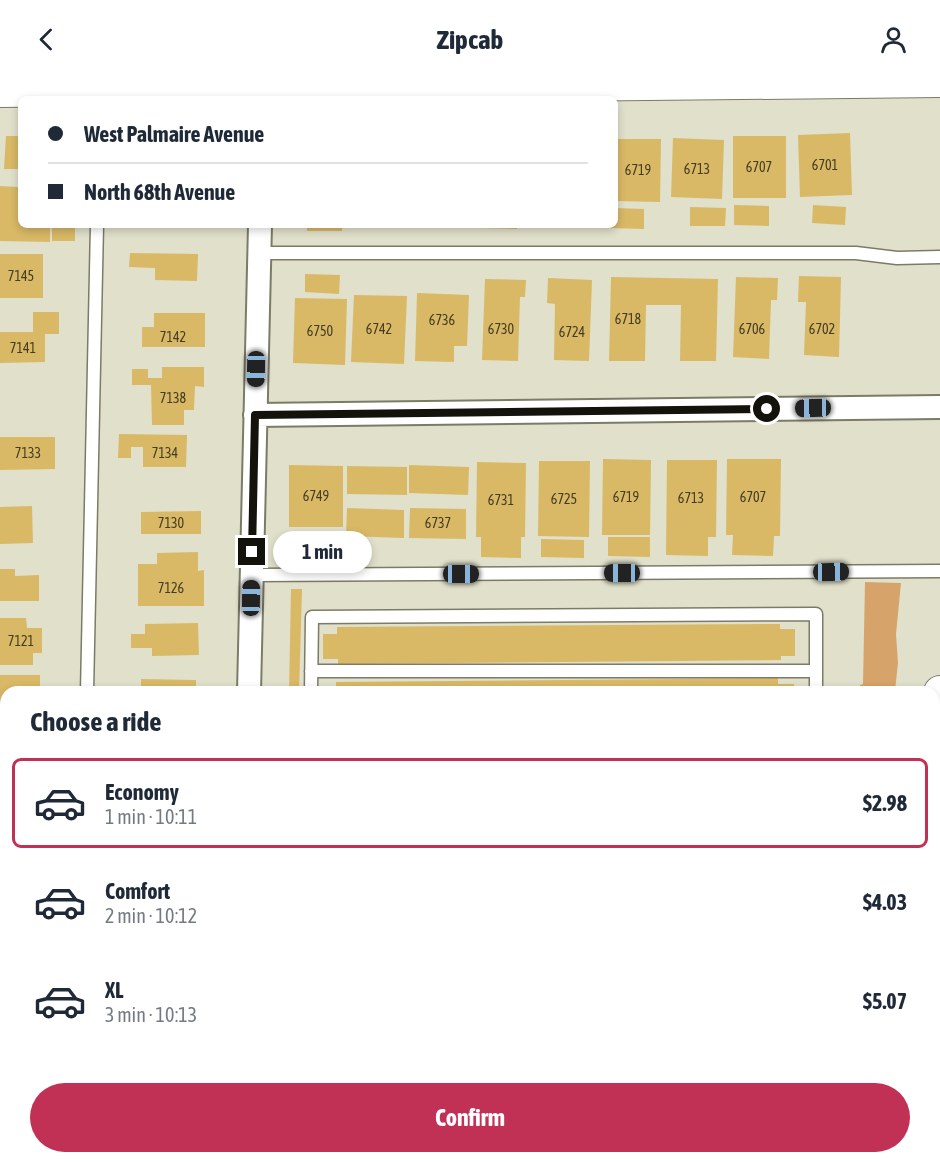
<!DOCTYPE html>
<html lang="en">
<head>
<meta charset="utf-8">
<style>
  body { margin:0; font-family:"Asap Condensed",sans-serif; background:#f6f6f7; color:#1f2937; height:100vh; display:flex; flex-direction:column; font-size:22px; white-space:nowrap }
  * { box-sizing:border-box; margin:0 }
  p { font-size:20px; color:#747a83 }
  .icon { flex:none; width:33px; height:33px; fill:none; stroke:currentColor; stroke-width:2; stroke-linecap:round; stroke-linejoin:round }
  .map { position:relative; flex:1; overflow:hidden }
  .details { position:absolute; left:0px; top:608px; width:940px; height:478px; display:flex; flex-direction:column; background:#fff; border-radius:18px 18px 0 0; box-shadow:0 3px 9px #0003 }
  .details>* { flex:none }
  .hud { position:absolute; left:18px; top:18px; width:600px; height:132px; border-radius:9px; box-shadow:0 3px 9px #0003; display:grid; align-content:center; height:132px; padding:0 30px; background:#fff }
  .end { position:absolute; width:27px; height:27px; margin:-14px; border:8px solid #13130c; background:#fff; box-shadow:0 0 0 3px #fff }
  .from { border-radius:50% }
  .bubble { position:absolute; height:42px; border-radius:21px; background:#fff; box-shadow:0 3px 9px #0003; font-size:20px; font-weight:700; line-height:42px; text-align:center }
  .car { position:absolute; width:18px; height:36px; margin:-18px -9px; border-radius:8px; box-shadow:0 0 4px 2px #0007; background:linear-gradient(#222 24%,#8ab4d8 0 40%,#222 0 76%,#8ab4d8 0 86%,#222 0) }
  .hud b { display:flex; align-items:center; gap:21px; height:57px; font-size:22px }
  .hud b+b { border-top:2px solid #e0e1e3 }
  .hud i { width:15px; height:15px; background:#1f2937 }
  ul { padding:0; list-style:none }
  li { display:flex; align-items:center; gap:18px; height:90px; margin:0 12px 9px; padding:0 18px; border:3px solid transparent; border-radius:9px }
  li div { flex:1 }
  li b { display:block; font-size:22px }
  li em { font-style:normal; font-weight:700 }
  li.active { border-color:#c13156 }
  li>.icon { width:54px; height:54px; stroke-width:1.5 }
  h2 { padding:0 30px; font-size:27px; line-height:72px }
  .button { display:flex; gap:12px; margin-top:auto; padding:12px 30px }
  .button a { flex:1; height:69px; border-radius:36px; background:#c13156; color:#fff; font-size:24px; font-weight:700; line-height:69px; text-align:center }
  header { display:flex; justify-content:space-between; align-items:center; height:78px; padding:0 30px; background:#fff; font-size:27px; font-weight:700 }
  .map>svg:first-child { display:block }
  .built { fill:#d7d8bb }
  .green { fill:#d6a46a }
  .building { fill:#d9b966 }
  .lines { fill:none; stroke-linecap:round; stroke-linejoin:round }
  .lane-casing { stroke:#7b7b68; stroke-width:15 }
  .street-casing { stroke:#7b7b68; stroke-width:26 }
  .secondary-casing { stroke:#7b7b68; stroke-width:34 }
  .lane { stroke:#fff; stroke-width:12 }
  .street { stroke:#fff; stroke-width:22 }
  .secondary { stroke:#fff; stroke-width:32 }
  .route { stroke:#13130c; stroke-width:8 }
  .labels { text-anchor:middle; dominant-baseline:central; stroke-width:4.5; stroke-linejoin:round; paint-order:stroke }
  .number-label { font-size:14px; fill:#443c22 }
</style>
</head>
<body>
<header><svg class="icon" aria-label="back" viewBox="0 0 24 24"><path d="M15 5l-7 7 7 7"/></svg>Zipcab<svg class="icon" aria-label="person" viewBox="0 0 24 24"><circle cx="12" cy="8" r="4"/><path d="M4 21q1-7 8-7t8 7"/></svg></header>
<div class="map">
<svg width="940" height="1085" viewBox="0 0 940 1085">
  <rect width="100%" height="100%" fill="#e0e0cb"/>
  <!-- built -->
  <path class="built" d="M262 1080H583V1085H261Z
    M660 1080H884V1085H660Z"/>
  <!-- green -->
  <path class="green" d="M865 504 901 505 896 556 898 585 895 613H860V607L863 606Z"/>
  <!-- building -->
  <path class="building" d="M850 55 852 117 800 119 798 57Z
    M6 58H21V91H4Z
    M733 58H786V120H733Z
    M673 60 724 62 722 121 671 119Z
    M615 61H661L660 124 615 123Z
    M0 108 18 109V126H21V147H50V164L0 163Z
    M734 127 769 128V148L734 147Z
    M813 127 846 129 845 147 812 145Z
    M690 129 726 130 725 148H690Z
    M615 130 644 131V151L609 150V147H615Z
    M52 147H75V163H52Z
    M307 147H342V153H307Z
    M482 147H517V151L482 150Z
    M566 147H600V150L566 149Z
    M130 175 198 176 197 203 155 202V190L129 189Z
    M0 176H43V220H0Z
    M305 196 340 197 339 216 305 214Z
    M799 198 841 199 839 279 804 277 806 224H798Z
    M611 199 718 201 716 283H680L681 227H646L645 283H609Z
    M736 199 778 200 777 222H771L769 281 733 279Z
    M548 200 592 202 589 283 554 282 555 226 547 225Z
    M485 201 526 202 525 219H520L518 283 482 282Z
    M417 215 469 217 467 268H454V284L415 283Z
    M354 217 407 218 404 286 351 284Z
    M295 220 347 221 345 287 293 285Z
    M33 234H59V256H45V284L0 285V254H33Z
    M154 235H205V269H142V249H154Z
    M162 289H204V309L195 308 194 332H184V347H152L151 307H132V291H148V300H162Z
    M119 356 187 357 186 389H143V369H131V380H118Z
    M0 359H55V391L0 392Z
    M603 381 651 382 650 457H602Z
    M727 381H781L780 458H774L773 478 732 477 733 457H726Z
    M667 382H717L716 459H708V478L666 477Z
    M539 383H590L589 459 538 458Z
    M477 384 526 385 525 459H521V480L481 479V459H476Z
    M289 387 343 388V449H289Z
    M409 387 469 389 468 417 409 415Z
    M347 388 407 389V417L347 416Z
    M32 428 33 465 0 466V429Z
    M347 430 404 432V460L346 458Z
    M410 430 466 431V461L409 460Z
    M201 433V456H141V434Z
    M298 459H334V478H298Z
    M608 459H650V479L608 478Z
    M541 461 584 462V480L541 479Z
    M198 474V493L204 492V528H138V486H157V475Z
    M0 491H15V498L39 497V523H0Z
    M291 511H302L299 614H289Z
    M0 540H26L27 550H42V575H33V587H0Z
    M198 545 199 577 152 578V570H131V556H145V546Z
    M780 546V551H795V578H781V582L338 586V581H323V556H337V549Z
    M0 597H40V614H6V638H0Z
    M778 600V606H794V614H321L320 610H336V604Z
    M141 601 196 602V614H141Z
    M0 661H6V715H0Z
    M0 721H6V773H0Z
    M0 779H6V830H0Z
    M0 839H6V893H0Z
    M0 976H6V1018H0Z
    M0 1039H6V1082H0Z
    M127 1080H210V1085H127Z
    M299 1080H362V1085H299Z
    M683 1080H723V1085H683Z
    M784 1080H817V1085H784Z"/>
  <g class="lines">
    <!-- lane casing -->
    <g class="lane-casing">
      <path id="lane" d="M259 175H856L897 180 940 179
        M252 497 940 493
        M311 593H816
        M87 614 97 147
        M311 614 312 539 816 536V614
        M766 1085V1080
        M826 1085V1080"/>
    </g>
    <!-- street casing -->
    <g class="street-casing">
      <path id="street" d="M255 337 940 329
        M249 614 260 147
        M0 933H6
        M80 1085V1080
        M246 1085V1080"/>
    </g>
    <!-- secondary casing -->
    <g class="secondary-casing">
      <path id="secondary" d="M0 13 940 3
        M940 614 936 806 940 817
        M912 1085V1080"/>
    </g>
    <!-- lane -->
    <use href="#lane" class="lane"/>
    <!-- street -->
    <use href="#street" class="street"/>
    <!-- secondary -->
    <use href="#secondary" class="secondary"/>
  </g>
  <g class="lines">
    <!-- route -->
    <path class="route" d="M252 474 255 337 767 331"/>
  </g>
  <g class="labels">
    <!-- number labels -->
    <g class="number-label">
      <text x="825" y="87">6701</text>
      <text x="759" y="89">6707</text>
      <text x="697" y="91">6713</text>
      <text x="638" y="92">6719</text>
      <text x="21" y="198">7145</text>
      <text x="628" y="241">6718</text>
      <text x="442" y="242">6736</text>
      <text x="379" y="251">6742</text>
      <text x="501" y="251">6730</text>
      <text x="752" y="251">6706</text>
      <text x="822" y="251">6702</text>
      <text x="320" y="253">6750</text>
      <text x="572" y="254">6724</text>
      <text x="173" y="259">7142</text>
      <text x="23" y="270">7141</text>
      <text x="173" y="320">7138</text>
      <text x="28" y="375">7133</text>
      <text x="165" y="375">7134</text>
      <text x="316" y="418">6749</text>
      <text x="626" y="419">6719</text>
      <text x="753" y="419">6707</text>
      <text x="691" y="420">6713</text>
      <text x="564" y="421">6725</text>
      <text x="501" y="422">6731</text>
      <text x="171" y="445">7130</text>
      <text x="438" y="445">6737</text>
      <text x="171" y="510">7126</text>
      <text x="21" y="563">7121</text>
    </g>
  </g>
</svg>
<i class="end from" style="left:767px;top:331px"></i>
<i class="end" style="left:252px;top:474px"></i>
<div class="bubble" style="left:273px;top:453px;width:99px">1 min</div>
<i class="car" style="left:256px;top:291px;rotate:181deg"></i>
<i class="car" style="left:813px;top:330px;rotate:269deg"></i>
<i class="car" style="left:831px;top:494px;rotate:89deg"></i>
<i class="car" style="left:622px;top:495px;rotate:270deg"></i>
<i class="car" style="left:461px;top:496px;rotate:90deg"></i>
<i class="car" style="left:251px;top:520px;rotate:1deg"></i>
<div class="hud">
<b><i class="from"></i>West Palmaire Avenue</b>
<b><i></i>North 68th Avenue</b>
</div>
<section class="details">
<h2>Choose a ride</h2>
<ul>
<li class="active"><svg class="icon" aria-label="car" viewBox="0 0 24 24"><path d="M5 17H2v-5l4-1 3-4h7l3 4 3 1v5h-3M9 17h6M6 11h13"/><circle cx="7" cy="17" r="2"/><circle cx="17" cy="17" r="2"/></svg><div><b>Economy</b><p>1 min · 10:11</p></div><em>$2.98</em></li>
<li><svg class="icon" aria-label="car" viewBox="0 0 24 24"><path d="M5 17H2v-5l4-1 3-4h7l3 4 3 1v5h-3M9 17h6M6 11h13"/><circle cx="7" cy="17" r="2"/><circle cx="17" cy="17" r="2"/></svg><div><b>Comfort</b><p>2 min · 10:12</p></div><em>$4.03</em></li>
<li><svg class="icon" aria-label="car" viewBox="0 0 24 24"><path d="M5 17H2v-5l4-1 3-4h7l3 4 3 1v5h-3M9 17h6M6 11h13"/><circle cx="7" cy="17" r="2"/><circle cx="17" cy="17" r="2"/></svg><div><b>XL</b><p>3 min · 10:13</p></div><em>$5.07</em></li>
</ul>
<div class="button"><a>Confirm</a></div>
</section>
</div>
</body>
</html>
